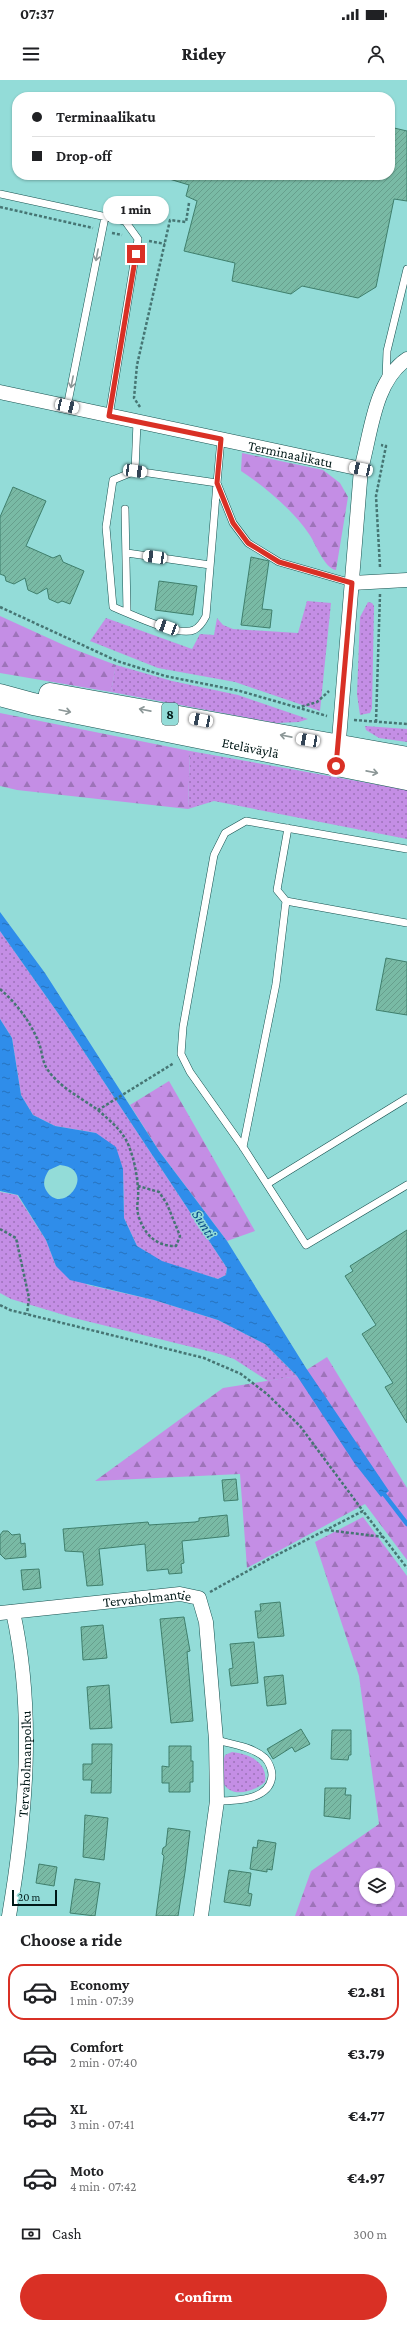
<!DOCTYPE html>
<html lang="en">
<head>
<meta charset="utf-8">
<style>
  body { margin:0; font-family:"Crimson Pro",serif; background:#f2f2f2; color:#202124; height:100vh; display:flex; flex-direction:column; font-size:15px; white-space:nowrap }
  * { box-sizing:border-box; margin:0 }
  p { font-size:13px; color:#757577 }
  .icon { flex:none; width:22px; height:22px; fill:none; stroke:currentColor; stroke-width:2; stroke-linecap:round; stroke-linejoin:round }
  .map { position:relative; height:1836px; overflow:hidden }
  .details { display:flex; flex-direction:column; background:#fff; flex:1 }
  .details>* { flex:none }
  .top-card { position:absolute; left:12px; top:12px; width:383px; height:88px; border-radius:16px; box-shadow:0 1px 3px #0004; display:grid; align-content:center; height:88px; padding:0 20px; background:#fff }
  .fabs { position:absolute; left:359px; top:1788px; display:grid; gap:8px }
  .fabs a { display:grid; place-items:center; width:36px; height:36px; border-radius:50%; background:#fff; box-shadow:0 1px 3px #0004; font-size:20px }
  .scale { position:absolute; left:12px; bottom:10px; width:45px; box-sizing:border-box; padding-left:4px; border:2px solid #001817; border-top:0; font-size:11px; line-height:14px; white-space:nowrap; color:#001817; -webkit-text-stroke:3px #93dcd8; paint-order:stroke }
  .end { position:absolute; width:18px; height:18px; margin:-9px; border:5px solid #d93025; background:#fff; box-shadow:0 0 0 2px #fff }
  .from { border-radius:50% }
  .bubble { position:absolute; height:28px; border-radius:14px; background:#fff; box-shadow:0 1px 3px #0004; font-size:13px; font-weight:800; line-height:28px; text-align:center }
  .car { position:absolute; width:12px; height:24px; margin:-12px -6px; border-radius:5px; box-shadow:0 0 3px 1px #0007; background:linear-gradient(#fff 24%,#345 0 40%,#fff 0 76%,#345 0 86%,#fff 0) }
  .top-card b { display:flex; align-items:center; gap:14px; height:38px; font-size:15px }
  .top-card b+b { border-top:1px solid #e0e0e0 }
  .top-card i { width:10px; height:10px; background:#202124 }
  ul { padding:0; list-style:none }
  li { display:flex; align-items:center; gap:12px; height:56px; margin:0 8px 6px; padding:0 12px; border:2px solid transparent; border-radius:16px }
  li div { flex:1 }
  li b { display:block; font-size:15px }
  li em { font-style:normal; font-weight:800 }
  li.on { border-color:#d93025 }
  li>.icon { width:36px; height:36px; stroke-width:1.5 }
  h2 { padding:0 20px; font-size:18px; line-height:48px }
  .pay { display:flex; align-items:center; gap:10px; height:44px; padding:0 20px; font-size:15px }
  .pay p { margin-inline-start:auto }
  .cta { display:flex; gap:8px; margin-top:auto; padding:8px 20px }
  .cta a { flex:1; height:46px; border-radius:24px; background:#d93025; color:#fff; font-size:16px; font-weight:800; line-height:46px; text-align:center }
  .status { display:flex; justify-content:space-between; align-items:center; height:28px; padding:0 20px; background:#fff; direction:ltr }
  .status svg { height:11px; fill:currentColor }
  header { display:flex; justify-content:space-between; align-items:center; height:52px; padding:0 20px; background:#fff; font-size:18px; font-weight:800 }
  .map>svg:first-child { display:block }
  .green { fill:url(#green-dots) }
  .forest { fill:url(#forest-firs); fill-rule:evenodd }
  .water { fill:url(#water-ripples); fill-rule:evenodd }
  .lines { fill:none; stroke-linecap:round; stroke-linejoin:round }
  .stream { stroke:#2f8dea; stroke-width:4.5 }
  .building { fill:url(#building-hatch); stroke:#3f7f6c }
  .lane-casing { stroke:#17514f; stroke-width:8 }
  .street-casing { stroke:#17514f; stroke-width:15 }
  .highway-casing { stroke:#17514f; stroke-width:23 }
  .path { stroke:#467573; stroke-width:2.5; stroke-dasharray:3 2; stroke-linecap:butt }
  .lane { stroke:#fff; stroke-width:7 }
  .street { stroke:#fff; stroke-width:14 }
  .highway { stroke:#fff; stroke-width:22 }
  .oneway { stroke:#8c9797 }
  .route { stroke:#d93025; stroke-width:5 }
  .labels { text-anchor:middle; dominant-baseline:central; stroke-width:3; stroke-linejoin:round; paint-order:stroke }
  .shield { fill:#93dcd8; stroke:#2c5351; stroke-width:1 }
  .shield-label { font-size:13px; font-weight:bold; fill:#001817 }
  .street-label { font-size:14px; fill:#001817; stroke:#93dcd8 }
  .water-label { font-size:15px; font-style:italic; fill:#0c4d89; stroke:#93dcd8 }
</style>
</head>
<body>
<div class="status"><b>07:37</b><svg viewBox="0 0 49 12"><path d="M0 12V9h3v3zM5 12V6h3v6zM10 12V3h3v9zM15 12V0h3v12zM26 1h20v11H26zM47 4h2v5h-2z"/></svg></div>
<header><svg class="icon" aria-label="menu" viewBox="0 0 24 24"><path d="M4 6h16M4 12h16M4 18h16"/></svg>Ridey<svg class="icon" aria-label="person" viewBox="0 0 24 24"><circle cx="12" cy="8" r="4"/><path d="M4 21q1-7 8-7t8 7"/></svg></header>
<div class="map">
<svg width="407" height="1836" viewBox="0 0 407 1836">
  <defs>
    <pattern id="green-dots" width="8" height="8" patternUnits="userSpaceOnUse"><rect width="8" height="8" fill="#c48ee5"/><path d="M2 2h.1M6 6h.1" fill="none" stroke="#9d73b9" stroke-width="1.8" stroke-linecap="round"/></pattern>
    <pattern id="forest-firs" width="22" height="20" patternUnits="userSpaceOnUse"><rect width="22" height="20" fill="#c48ee5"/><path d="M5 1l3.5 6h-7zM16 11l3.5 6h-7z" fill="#9d73b9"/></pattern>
    <pattern id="water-ripples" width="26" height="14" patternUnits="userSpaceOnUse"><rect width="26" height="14" fill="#2f8dea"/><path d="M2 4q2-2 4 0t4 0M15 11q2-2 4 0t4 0" fill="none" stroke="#2672bd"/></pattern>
    <pattern id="building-hatch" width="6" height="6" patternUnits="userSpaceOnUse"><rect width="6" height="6" fill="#79baa5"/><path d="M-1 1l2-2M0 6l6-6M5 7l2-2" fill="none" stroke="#679f8d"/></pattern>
  </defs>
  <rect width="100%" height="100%" fill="#93dcd8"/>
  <!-- green -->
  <path class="green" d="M307 521 331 523 320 631 235 602 158 588 90 561 106 538 192 569 200 554 214 555 217 538 223 545 233 549 298 553Z
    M368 522 372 523 374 526 372 628 370 633 360 635 357 614 360 537Z
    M116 585 172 601 238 615 308 639 299 642 276 643 111 612Z
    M365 646 407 649V662L379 658 366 650Z
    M190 671 407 710V759L214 721 188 729Z
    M0 851 65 943 227 1188 226 1195 218 1199 162 1182 137 1166 124 1138 123 1089 96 1053 55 1046 33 1035 21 1015 12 958 0 939Z
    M0 1112 17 1115 46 1160 56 1186 88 1205 154 1220 218 1240 265 1264 297 1296 268 1301 234 1279 220 1274 74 1238 11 1219 0 1213Z
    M232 1672C249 1674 268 1682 265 1702 254 1712 229 1720 222 1700 219 1693 223 1682 225 1675Z"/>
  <!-- forest -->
  <path class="forest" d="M242 373 323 390 340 403 348 417 336 490C324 488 316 464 309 454 294 431 264 406 241 391Z
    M0 536 68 567 116 585 111 612 0 593Z
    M0 633 190 671 188 729 17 710 0 706Z
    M169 1001 255 1151 227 1161 159 1071 130 1025Z
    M327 1277 407 1408V1480L365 1424 247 1488 240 1394 95 1401 223 1308 297 1296Z
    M363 1437 407 1496V1836H295L311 1791 379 1744 359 1596 315 1462ZM366 1795H388V1817H366Z"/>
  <!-- water -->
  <path class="water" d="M0 832 45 893 159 1071 227 1161 306 1288 389 1411 381 1417 355 1384 297 1296 265 1264 218 1240 154 1220 70 1200 56 1186 46 1160 18 1115 0 1111V939L12 958 21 1015 33 1035 55 1046 96 1053 116 1067 123 1089 124 1138 137 1166 162 1181 218 1199 226 1195 227 1188 65 943 0 851ZM60 1085C99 1089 63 1139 46 1110 42 1103 45 1096 49 1090Z"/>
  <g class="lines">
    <!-- stream -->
    <path class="stream" d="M384 1414 407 1444"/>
  </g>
  <!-- building -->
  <path class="building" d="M390 47 407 51V121L394 119 376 207 358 218 302 206 291 214 232 201 235 183 184 171 197 121 186 116 189 105 166 98 167 95H390Z
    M13 407 46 421 26 466 53 478 60 475 63 482 84 491 70 524 62 521 58 523 49 519 47 508 37 514 28 510 25 498 14 504 6 501 5 496 0 494V437Z
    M251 477 269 481 262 529 272 530 270 548 241 545Z
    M159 501 197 506 193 535 155 530Z
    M386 878 407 882V935L376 930Z
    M407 1150V1343L385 1307 393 1303 362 1254 376 1245 345 1196 353 1191 350 1186Z
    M236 1399 238 1420 224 1421 222 1400Z
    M227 1435 229 1456 182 1461 184 1483 181 1484 182 1493 169 1494 168 1489 147 1491 145 1464 99 1469 103 1505 87 1506 83 1472 65 1471 63 1449 148 1442 149 1445 195 1442 199 1441V1438Z
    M3 1451H8L12 1455 20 1454 21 1464 25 1463 26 1477 5 1479 0 1474V1455Z
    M39 1489 41 1508 23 1510 21 1490Z
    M280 1522 284 1556 258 1558 255 1531H261L260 1524Z
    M184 1537 190 1571 187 1572 193 1641 171 1643 160 1539Z
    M103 1545 107 1578 83 1580 81 1547Z
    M254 1562 258 1603 231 1606 229 1589 233 1588 230 1564Z
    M283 1595 286 1624 267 1626 264 1597Z
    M109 1605 112 1648 90 1649 87 1607Z
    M301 1649 310 1664 295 1672 292 1667 273 1679 267 1669Z
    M332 1650H351V1675H349L348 1680 331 1679Z
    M92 1664H112L111 1713H91L92 1700H83V1684H92Z
    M169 1666H191V1681H193V1702H190V1712H169V1703H162V1686L169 1687Z
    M325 1708H346L345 1715H351L350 1739 324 1736Z
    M85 1735 108 1738 104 1780 83 1777Z
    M168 1748 190 1751 185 1792 178 1836H156L164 1776 162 1774 163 1768 166 1766Z
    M258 1760 276 1763 272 1790 267 1789V1792L250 1789 253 1767 257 1768Z
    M39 1784 57 1787 54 1806 36 1803Z
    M229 1790 251 1793 248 1813 252 1814 250 1826 224 1822Z
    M75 1799 100 1803 95 1836 70 1833Z"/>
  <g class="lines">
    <!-- lane casing -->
    <g class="lane-casing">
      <path id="lane" d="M0 114 125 141 138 159 109 336
        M386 299 387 271 407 189
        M67 327 105 137
        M221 359 217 403 233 443 248 463 279 482 352 503
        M135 391 217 403 206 536C203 542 200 547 194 550 177 557 131 534 113 527L106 447 113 400Z
        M135 391 137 342
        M125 429 127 532
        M127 473 210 485
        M407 769 246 741 225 753 214 775 183 947 181 974 190 992 243 1067 306 1165 407 1105
        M286 821 407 843
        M243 1067 276 904 286 821 277 810 288 748
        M267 1104 407 1018
        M216 1660C232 1664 253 1667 265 1678 269 1682 272 1690 272 1695 271 1720 236 1721 217 1721"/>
    </g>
    <!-- street casing -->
    <g class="street-casing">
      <g id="street">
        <path id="s1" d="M0 312 361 389 338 672"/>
        <path d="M361 389C371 354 374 301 407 279"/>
        <path d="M352 503 407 500"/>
        <path id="s2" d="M0 1533 180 1514 199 1518 206 1542 216 1660 217 1721 201 1836"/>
        <path id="s3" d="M9 1836C26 1736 35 1632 13 1532"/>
      </g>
    </g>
    <!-- highway casing -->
    <g class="highway-casing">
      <g id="highway">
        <path d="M50 614 407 678"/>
        <path id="s4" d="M0 615 33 624 407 699"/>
      </g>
    </g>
    <!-- path -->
    <path class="path" d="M0 127 93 148
      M112 153 122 155
      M149 161 165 164
      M140 327 134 318 137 285 170 140 186 142 189 123
      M380 487 376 416 386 366 381 365
      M0 527 117 581 165 596 240 611 327 636
      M297 628 317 622 329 611
      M354 640 407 644
      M376 642 380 514
      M0 909C17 924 30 941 39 963 42 971 42 980 46 987 57 1006 80 1017 98 1030L174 983
      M98 1030C109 1040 122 1050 128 1064 134 1078 137 1094 138 1109 139 1117 136 1126 138 1134 143 1153 156 1167 176 1166L180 1156 167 1124 159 1112 138 1106
      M0 1149 16 1158 29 1218 27 1234
      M0 1225 10 1230 204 1278 241 1294 267 1314 300 1346 363 1431
      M326 1450 384 1457
      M210 1512 271 1478 363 1431 407 1488"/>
    <!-- lane -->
    <use href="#lane" class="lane"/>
    <!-- street -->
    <use href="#street" class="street"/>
    <!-- highway -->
    <use href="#highway" class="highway"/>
  </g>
  <!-- one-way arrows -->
  <defs><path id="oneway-shaft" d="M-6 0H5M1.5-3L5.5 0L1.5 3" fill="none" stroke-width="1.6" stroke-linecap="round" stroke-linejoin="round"/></defs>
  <g class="oneway">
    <use href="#oneway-shaft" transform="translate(97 175) rotate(101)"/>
    <use href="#oneway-shaft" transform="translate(72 302) rotate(101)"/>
    <use href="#oneway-shaft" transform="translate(145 630) rotate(-169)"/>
    <use href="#oneway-shaft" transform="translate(65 631) rotate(12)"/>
    <use href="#oneway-shaft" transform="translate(286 656) rotate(-169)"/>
    <use href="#oneway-shaft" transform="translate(372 692) rotate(11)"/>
  </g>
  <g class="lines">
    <!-- route -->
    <path class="route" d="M136 174 109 336 221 359 217 403 233 443 248 463 279 482 352 503 336 686"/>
  </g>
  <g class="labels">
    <!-- shield labels -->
    <rect class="shield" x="162" y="623" width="16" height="22" rx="3"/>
    <g class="shield-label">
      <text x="170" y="634">8</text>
    </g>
    <!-- street labels -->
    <g class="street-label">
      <text stroke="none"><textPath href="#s1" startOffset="297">Terminaalikatu</textPath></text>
      <text stroke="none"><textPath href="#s4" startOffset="256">Eteläväylä</textPath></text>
      <text stroke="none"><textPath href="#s2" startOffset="148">Tervaholmantie</textPath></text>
      <text stroke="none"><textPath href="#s3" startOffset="153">Tervaholmanpolku</textPath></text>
    </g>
    <!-- water labels -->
    <g class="water-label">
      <text transform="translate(204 1144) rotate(57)">Sunti</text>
    </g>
  </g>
</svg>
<div class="fabs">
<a><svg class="icon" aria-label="layers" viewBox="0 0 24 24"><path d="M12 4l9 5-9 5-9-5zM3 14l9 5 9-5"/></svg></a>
</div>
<div class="scale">20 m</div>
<i class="end from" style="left:336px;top:686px"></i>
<i class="end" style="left:136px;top:174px"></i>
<div class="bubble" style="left:103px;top:116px;width:66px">1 min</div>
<i class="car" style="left:67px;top:326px;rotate:103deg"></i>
<i class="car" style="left:361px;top:389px;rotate:282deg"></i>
<i class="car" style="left:135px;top:391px;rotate:98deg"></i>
<i class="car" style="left:155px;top:477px;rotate:278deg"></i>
<i class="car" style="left:167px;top:547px;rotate:290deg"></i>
<i class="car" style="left:201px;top:640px;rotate:281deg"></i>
<i class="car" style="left:308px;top:660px;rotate:280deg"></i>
<div class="top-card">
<b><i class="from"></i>Terminaalikatu</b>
<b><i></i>Drop-off</b>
</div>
</div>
<section class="details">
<h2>Choose a ride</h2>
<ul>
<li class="on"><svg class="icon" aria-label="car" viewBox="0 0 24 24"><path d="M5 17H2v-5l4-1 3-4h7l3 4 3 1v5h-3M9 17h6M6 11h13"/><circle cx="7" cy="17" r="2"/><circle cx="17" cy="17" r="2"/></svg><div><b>Economy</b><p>1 min · 07:39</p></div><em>€2.81</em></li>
<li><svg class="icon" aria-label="car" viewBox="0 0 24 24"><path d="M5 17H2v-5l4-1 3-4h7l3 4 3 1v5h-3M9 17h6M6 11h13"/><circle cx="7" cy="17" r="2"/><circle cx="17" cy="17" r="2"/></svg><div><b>Comfort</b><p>2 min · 07:40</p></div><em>€3.79</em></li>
<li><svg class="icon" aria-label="car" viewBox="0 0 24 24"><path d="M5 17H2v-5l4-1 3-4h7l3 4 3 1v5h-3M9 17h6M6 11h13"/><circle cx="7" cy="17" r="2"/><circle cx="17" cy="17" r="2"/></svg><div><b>XL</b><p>3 min · 07:41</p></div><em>€4.77</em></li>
<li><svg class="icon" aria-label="car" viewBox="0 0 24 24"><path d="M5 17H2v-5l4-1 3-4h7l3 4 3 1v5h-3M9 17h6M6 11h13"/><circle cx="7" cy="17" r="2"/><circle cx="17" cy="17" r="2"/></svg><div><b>Moto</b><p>4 min · 07:42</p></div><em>€4.97</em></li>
</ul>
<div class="pay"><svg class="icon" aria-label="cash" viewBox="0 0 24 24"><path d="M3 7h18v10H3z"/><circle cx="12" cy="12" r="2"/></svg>Cash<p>300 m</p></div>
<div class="cta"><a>Confirm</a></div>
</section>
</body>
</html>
